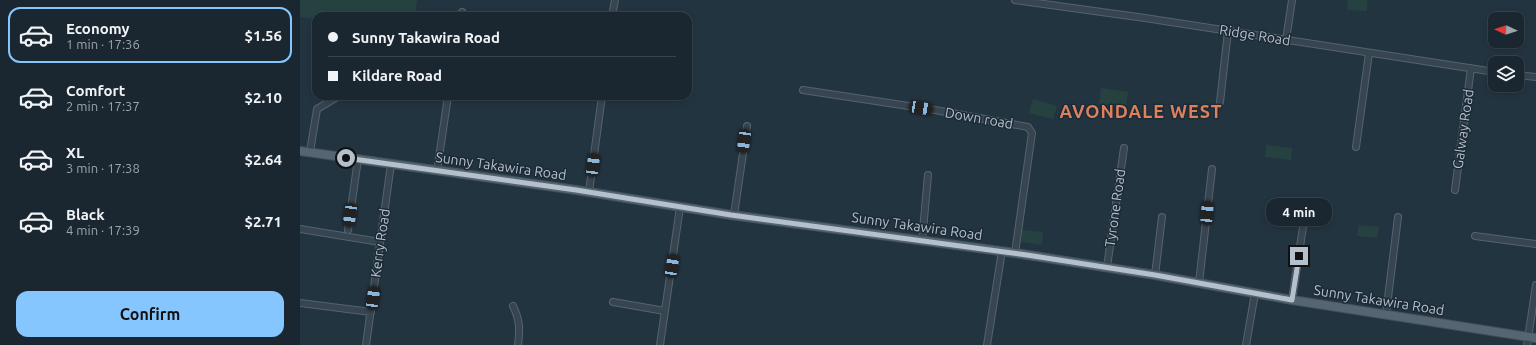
<!DOCTYPE html>
<html lang="en">
<head>
<meta charset="utf-8">
<style>
  body { margin:0; font-family:Ubuntu,sans-serif; background:#27333d; color:#f1f3f6; height:100vh; display:flex; flex-direction:column; font-size:15px; white-space:nowrap }
  * { box-sizing:border-box; margin:0 }
  p { font-size:13px; color:#9fa5ab }
  .icon { flex:none; width:22px; height:22px; fill:none; stroke:currentColor; stroke-width:2; stroke-linecap:round; stroke-linejoin:round }
  .map { position:relative; flex:1; overflow:hidden }
  .sheet { display:flex; flex-direction:column; background:#1a2731; width:300px }
  .sheet>* { flex:none }
  .top-card { position:absolute; left:12px; top:12px; width:380px; height:88px; border-radius:12px; box-shadow:0 2px 6px #0003,0 0 0 1px #38444d; display:grid; align-content:center; height:88px; padding:0 16px; background:#1a2731 }
  .needle { width:26px; rotate:274deg }
  .controls { position:absolute; left:1188px; top:12px; display:grid; gap:8px }
  .controls a { display:grid; place-items:center; width:36px; height:36px; border-radius:8px; background:#1a2731; box-shadow:0 2px 6px #0003,0 0 0 1px #38444d; font-size:20px }
  .end { position:absolute; width:18px; height:18px; margin:-9px; border:5px solid #b4c0cb; background:#111; box-shadow:0 0 0 2px #111 }
  .from { border-radius:50% }
  .bubble { position:absolute; height:28px; border-radius:12px; background:#1a2731; box-shadow:0 2px 6px #0003,0 0 0 1px #38444d; font-size:13px; font-weight:600; line-height:28px; text-align:center }
  .car { position:absolute; width:12px; height:24px; margin:-12px -6px; border-radius:5px; box-shadow:0 0 3px 1px #0007; background:linear-gradient(#222 24%,#8ab4d8 0 40%,#222 0 76%,#8ab4d8 0 86%,#222 0) }
  .top-card b { display:flex; align-items:center; gap:14px; height:38px; font-size:15px }
  .top-card b+b { border-top:1px solid #38444d }
  .top-card i { width:10px; height:10px; background:#f1f3f6 }
  ul { padding:7px 0 0; list-style:none }
  li { display:flex; align-items:center; gap:12px; height:56px; margin:0 8px 6px; padding:0 8px; border:2px solid transparent; border-radius:12px }
  li div { flex:1 }
  li b { display:block; font-size:15px }
  li em { font-style:normal; font-weight:600 }
  li.active { border-color:#85c6ff }
  li>.icon { width:36px; height:36px; stroke-width:1.5 }
  .action { display:flex; gap:8px; margin-top:auto; padding:8px 16px }
  .action a { flex:1; height:46px; border-radius:12px; background:#85c6ff; color:#111; font-size:16px; font-weight:600; line-height:46px; text-align:center }
  main { display:flex; flex:1; min-height:0 }
  .map>svg:first-child { display:block }
  .green { fill:#254241 }
  .lines { fill:none; stroke-linecap:round; stroke-linejoin:round }
  .minor-casing { stroke:#55636e; stroke-width:8 }
  .major-casing { stroke:#44515d; stroke-width:10 }
  .minor { stroke:#374550; stroke-width:6 }
  .major { stroke:#556571; stroke-width:8 }
  .route { stroke:#b4c0cb; stroke-width:5 }
  .labels { text-anchor:middle; dominant-baseline:central; stroke-width:3; stroke-linejoin:round; paint-order:stroke }
  .street-label { font-size:14px; fill:#b4c0cb; stroke:#1c2a36 }
  .district-label { font-size:18px; font-weight:bold; letter-spacing:1px; fill:#dd815d; stroke:#1c2a36 }
</style>
</head>
<body>
<main>
<section class="sheet">
<ul>
<li class="active"><svg class="icon" aria-label="car" viewBox="0 0 24 24"><path d="M5 17H2v-5l4-1 3-4h7l3 4 3 1v5h-3M9 17h6M6 11h13"/><circle cx="7" cy="17" r="2"/><circle cx="17" cy="17" r="2"/></svg><div><b>Economy</b><p>1 min · 17:36</p></div><em>$1.56</em></li>
<li><svg class="icon" aria-label="car" viewBox="0 0 24 24"><path d="M5 17H2v-5l4-1 3-4h7l3 4 3 1v5h-3M9 17h6M6 11h13"/><circle cx="7" cy="17" r="2"/><circle cx="17" cy="17" r="2"/></svg><div><b>Comfort</b><p>2 min · 17:37</p></div><em>$2.10</em></li>
<li><svg class="icon" aria-label="car" viewBox="0 0 24 24"><path d="M5 17H2v-5l4-1 3-4h7l3 4 3 1v5h-3M9 17h6M6 11h13"/><circle cx="7" cy="17" r="2"/><circle cx="17" cy="17" r="2"/></svg><div><b>XL</b><p>3 min · 17:38</p></div><em>$2.64</em></li>
<li><svg class="icon" aria-label="car" viewBox="0 0 24 24"><path d="M5 17H2v-5l4-1 3-4h7l3 4 3 1v5h-3M9 17h6M6 11h13"/><circle cx="7" cy="17" r="2"/><circle cx="17" cy="17" r="2"/></svg><div><b>Black</b><p>4 min · 17:39</p></div><em>$2.71</em></li>
</ul>
<div class="action"><a>Confirm</a></div>
</section>
<div class="map">
<svg width="1236" height="345" viewBox="0 0 1236 345">
  <rect width="100%" height="100%" fill="#233441"/>
  <!-- green -->
  <path class="green" d="M0 0H117L115 16H16V19L0 17Z
    M1048 0H1067V11L1047 10Z
    M801 88 828 92 826 107 799 104Z
    M733 99 757 106 753 119 729 113Z
    M966 145 992 148 991 160 965 157Z
    M1059 225 1079 227 1077 238 1057 236Z
    M722 230 743 232 742 245 721 242Z"/>
  <g class="lines">
    <!-- minor casing -->
    <g class="minor-casing">
      <path id="minor" d="M715 0 845 18 1195 72
        M161 16 162 12
        M312 16 315 0
        M986 40 992 0
        M1217 75 1236 77
        M503 90 635 110 728 127 732 133 715 253
        M920 102 928 31
        M1056 147 1069 53
        M10 152 17 109 39 96
        M137 171 148 96
        M1155 190 1171 68
        M289 192 302 96
        M434 215 447 126
        M0 229 80 242
        M48 230 58 159
        M1175 236 1236 244
        M622 241 628 175
        M807 267 824 148
        M855 275 862 217
        M899 283 912 169
        M992 300 1003 227
        M313 302 365 311
        M0 303 71 312
        M213 306C220 320 220 330 218 345
        M1086 314 1098 217
        M66 345 91 164
        M360 345 380 207
        M687 345 702 251
        M946 345 955 293
        M1227 345 1236 285"/>
    </g>
    <!-- major casing -->
    <g class="major-casing">
      <path id="major" d="M0 151 276 190 431 215 715 253 855 275 992 300 1236 338"/>
    </g>
    <!-- minor -->
    <use href="#minor" class="minor"/>
    <!-- major -->
    <use href="#major" class="major"/>
  </g>
  <g class="lines">
    <!-- route -->
    <path class="route" d="M46 158 276 190 431 215 727 255 855 275 992 300 999 256"/>
  </g>
  <g class="labels">
    <!-- street labels -->
    <g class="street-label">
      <text transform="translate(955 35) rotate(9)">Ridge Road</text>
      <text transform="translate(679 118) rotate(10)">Down road</text>
      <text transform="translate(1163 129) rotate(-82)">Galway Road</text>
      <text transform="translate(201 166) rotate(8)">Sunny Takawira Road</text>
      <text transform="translate(815 208) rotate(-82)">Tyrone Road</text>
      <text transform="translate(617 226) rotate(8)">Sunny Takawira Road</text>
      <text transform="translate(80 243) rotate(-82)">Kerry Road</text>
      <text transform="translate(1079 300) rotate(9)">Sunny Takawira Road</text>
    </g>
    <!-- district labels -->
    <g class="district-label">
      <text x="841" y="111">AVONDALE WEST</text>
    </g>
  </g>
</svg>
<div class="controls">
<a><svg class="needle" viewBox="-14 -14 28 28"><path d="M0-13l5 13h-10z" fill="#e53935"/><path d="M0 13l5-13h-10z" fill="#9fa5ab"/></svg></a>
<a><svg class="icon" aria-label="layers" viewBox="0 0 24 24"><path d="M12 4l9 5-9 5-9-5zM3 14l9 5 9-5"/></svg></a>
</div>
<i class="end from" style="left:46px;top:158px"></i>
<i class="end" style="left:999px;top:256px"></i>
<div class="bubble" style="left:966px;top:198px;width:66px">4 min</div>
<i class="car" style="left:621px;top:108px;rotate:99deg"></i>
<i class="car" style="left:444px;top:141px;rotate:188deg"></i>
<i class="car" style="left:293px;top:165px;rotate:7deg"></i>
<i class="car" style="left:907px;top:213px;rotate:5deg"></i>
<i class="car" style="left:50px;top:215px;rotate:188deg"></i>
<i class="car" style="left:372px;top:266px;rotate:9deg"></i>
<i class="car" style="left:73px;top:298px;rotate:8deg"></i>
<div class="top-card">
<b><i class="from"></i>Sunny Takawira Road</b>
<b><i></i>Kildare Road</b>
</div>
</div>
</main>
</body>
</html>
